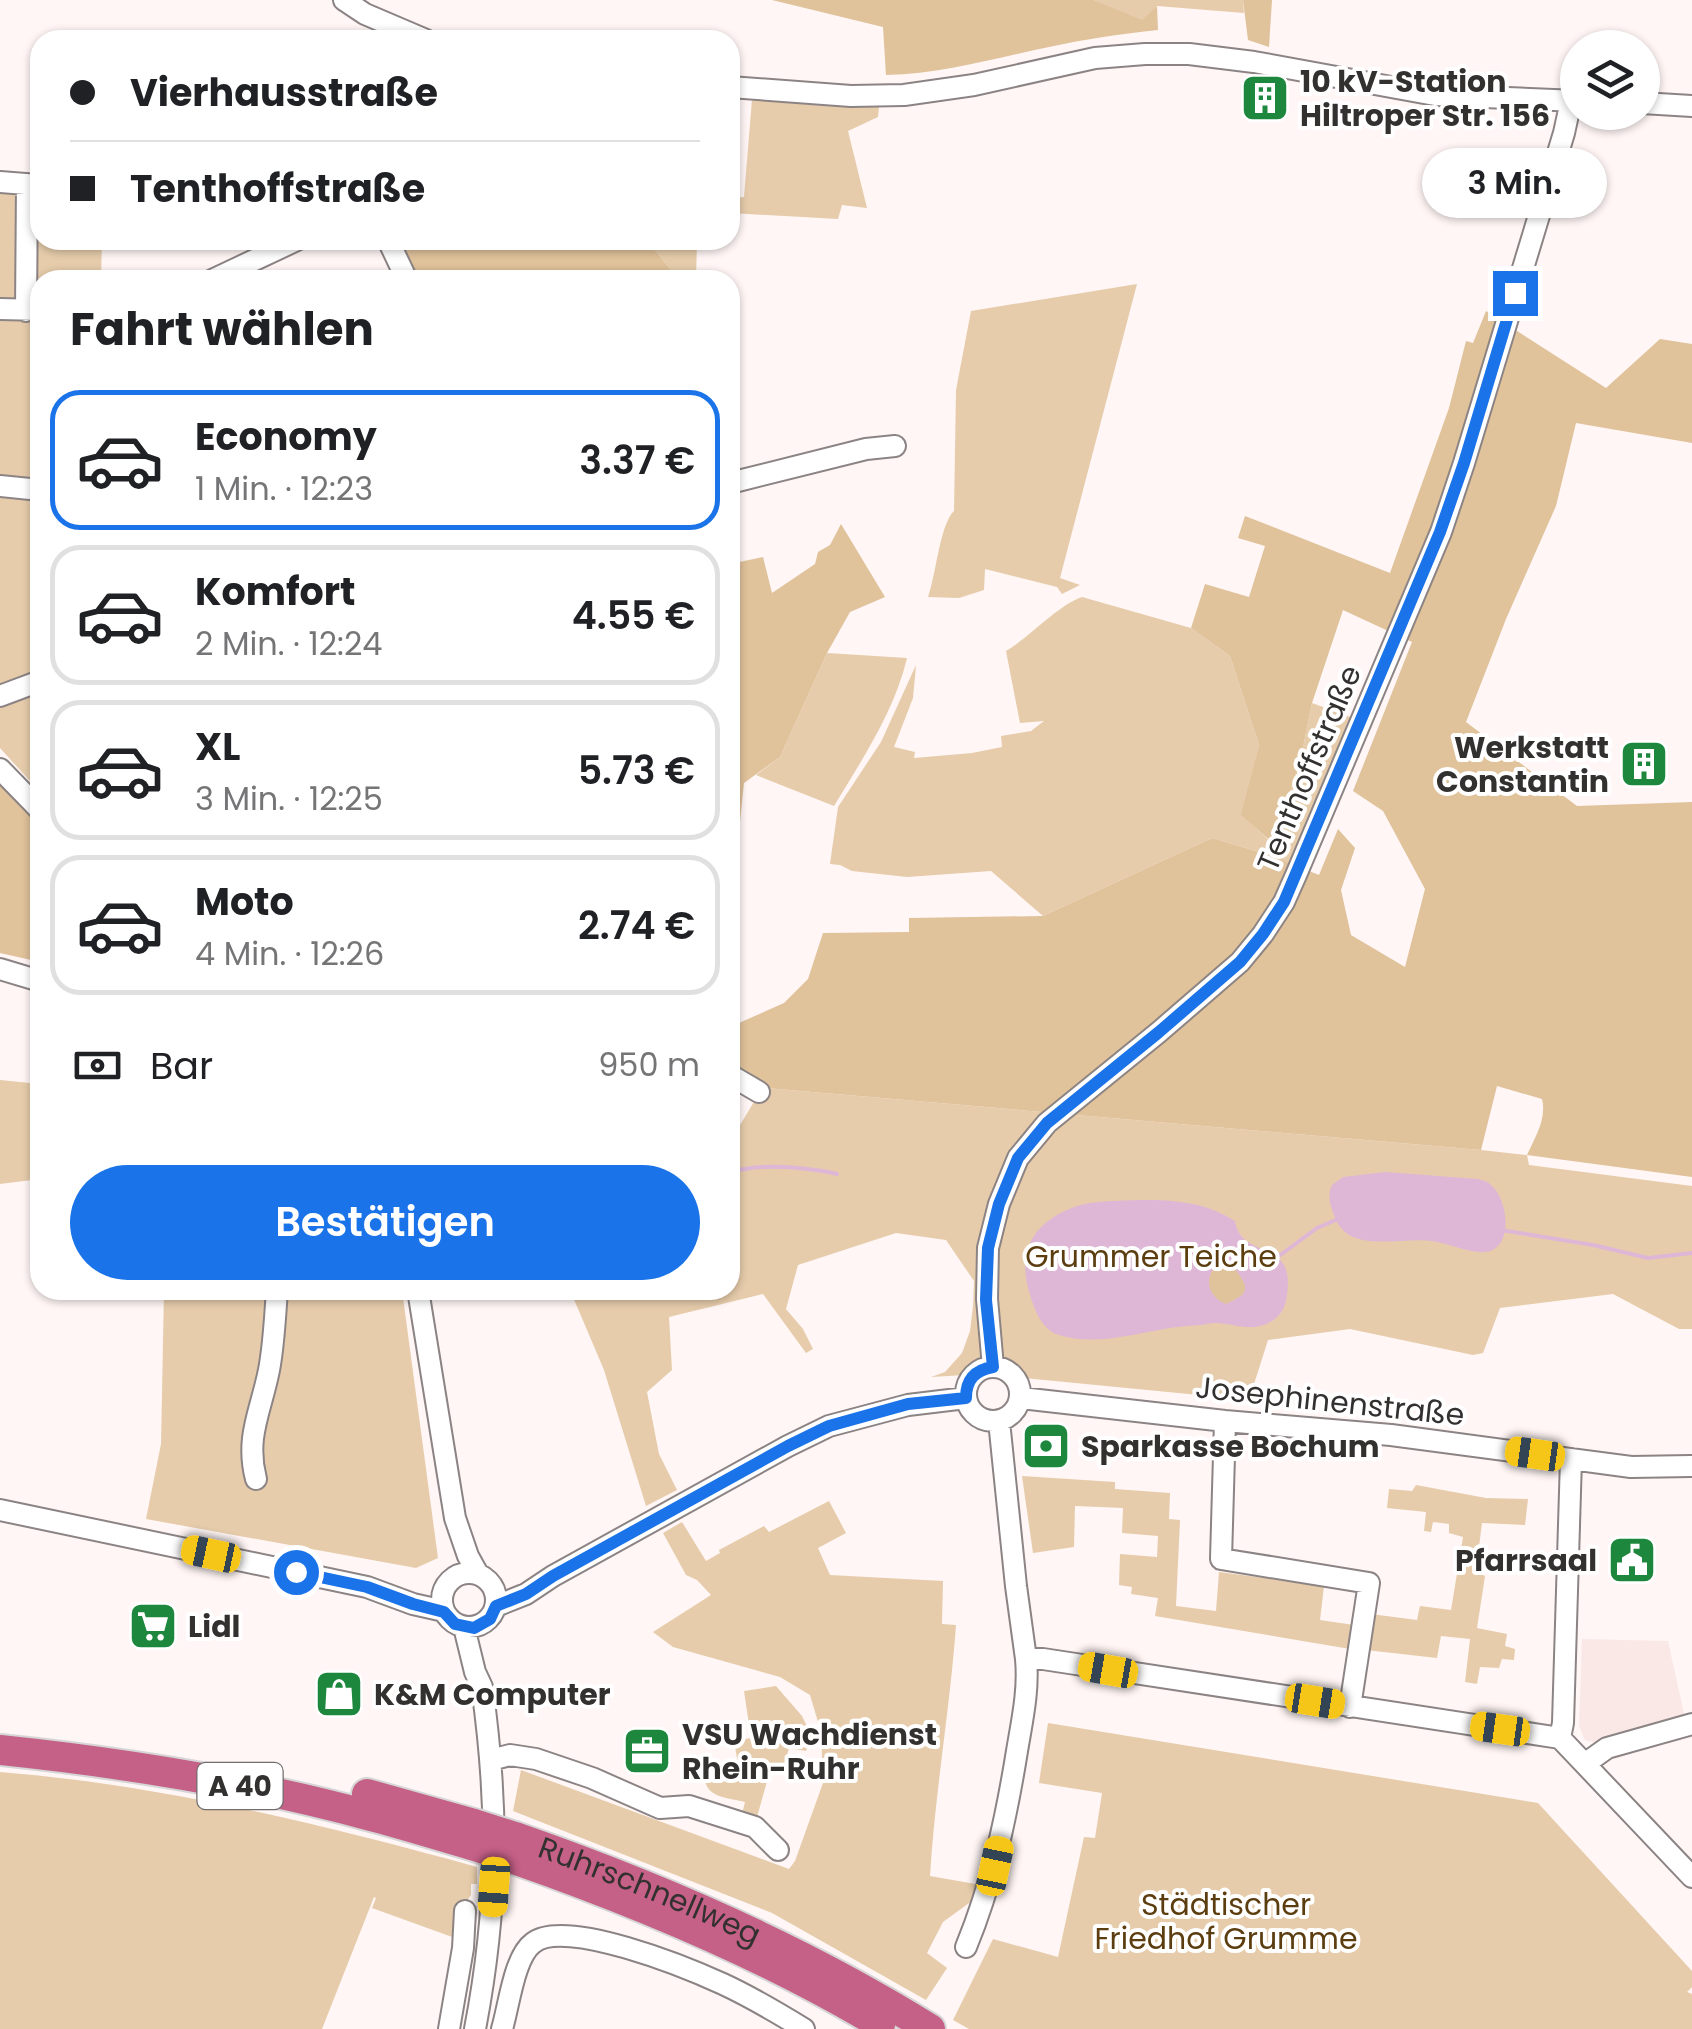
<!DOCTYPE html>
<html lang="de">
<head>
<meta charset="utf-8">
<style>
  body { margin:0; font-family:Poppins,sans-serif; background:#f6f6f6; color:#202124; height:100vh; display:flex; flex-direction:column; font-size:38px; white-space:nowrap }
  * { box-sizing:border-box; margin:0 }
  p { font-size:32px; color:#757577 }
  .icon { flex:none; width:55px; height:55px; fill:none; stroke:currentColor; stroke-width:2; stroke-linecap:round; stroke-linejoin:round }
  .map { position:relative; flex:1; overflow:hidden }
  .drawer { position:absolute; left:30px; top:270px; width:710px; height:1030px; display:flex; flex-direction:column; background:#fff; border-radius:30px; box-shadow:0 2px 8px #0004 }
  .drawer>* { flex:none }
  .top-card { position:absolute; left:30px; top:30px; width:710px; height:220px; border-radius:30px; box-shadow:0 2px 8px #0004; display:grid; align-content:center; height:220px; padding:0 40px; background:#fff }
  .fabs { position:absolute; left:1560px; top:30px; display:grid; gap:20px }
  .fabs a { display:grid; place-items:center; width:100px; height:100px; border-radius:50%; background:#fff; box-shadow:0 2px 8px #0004; font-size:50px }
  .end { position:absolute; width:45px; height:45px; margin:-22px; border:12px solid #1a73e8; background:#fff; box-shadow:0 0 0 5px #fff }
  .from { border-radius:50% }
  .bubble { position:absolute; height:70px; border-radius:35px; background:#fff; box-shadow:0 2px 8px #0004; font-size:32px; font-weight:600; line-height:70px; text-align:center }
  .car { position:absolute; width:30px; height:60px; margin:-30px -15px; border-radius:12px; box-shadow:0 0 8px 2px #0007; background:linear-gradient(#f5c518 24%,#345 0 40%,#f5c518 0 76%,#345 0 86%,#f5c518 0) }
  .top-card b { display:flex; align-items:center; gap:35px; height:95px; font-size:38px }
  .top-card b+b { border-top:2px solid #e0e0e0 }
  .top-card i { width:25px; height:25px; background:#202124 }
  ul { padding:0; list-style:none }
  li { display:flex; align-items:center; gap:30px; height:140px; margin:0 20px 15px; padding:0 20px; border:5px solid #e0e0e0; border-radius:30px }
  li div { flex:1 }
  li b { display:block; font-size:38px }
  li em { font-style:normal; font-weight:600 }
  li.active { border-color:#1a73e8 }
  li>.icon { width:90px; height:90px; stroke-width:1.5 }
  h2 { padding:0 40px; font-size:45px; line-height:120px }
  .pay { display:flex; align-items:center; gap:25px; height:110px; padding:0 40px; font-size:38px }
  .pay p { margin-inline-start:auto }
  .primary-button { display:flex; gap:20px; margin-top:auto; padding:20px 40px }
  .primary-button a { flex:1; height:115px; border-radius:60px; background:#1a73e8; color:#fff; font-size:40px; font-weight:600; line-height:115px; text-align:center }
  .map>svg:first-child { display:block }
  .built { fill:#fae8e6 }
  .green { fill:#e6ccab }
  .forest { fill:#e0c29b }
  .water { fill:#deb7d7; fill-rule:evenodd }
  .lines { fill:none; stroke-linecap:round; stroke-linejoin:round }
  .stream { stroke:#deb7d7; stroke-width:4 }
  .minor-casing { stroke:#8c8484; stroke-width:24 }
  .highway-casing { stroke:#d6d6d6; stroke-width:34 }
  .minor { stroke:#fff; stroke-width:20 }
  .highway { stroke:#c56086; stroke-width:30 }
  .highway-bridge-casing { stroke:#d6d6d6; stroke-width:34; stroke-linecap:butt }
  .highway-bridge { stroke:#c56086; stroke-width:30 }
  .route { stroke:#1a73e8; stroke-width:12 }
  .labels { text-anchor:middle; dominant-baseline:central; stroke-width:8; stroke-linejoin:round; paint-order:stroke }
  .shield { fill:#fff; stroke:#706e6e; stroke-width:2.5 }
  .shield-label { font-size:28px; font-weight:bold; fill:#333030 }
  .poi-label { font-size:30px; font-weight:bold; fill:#333030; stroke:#fff; text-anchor:start }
  .street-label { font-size:30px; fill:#333030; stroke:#fff }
  .park-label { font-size:30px; fill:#5c3d0f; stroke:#fff }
</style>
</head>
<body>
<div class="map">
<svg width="1692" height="2029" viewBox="0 0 1692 2029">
  <rect width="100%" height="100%" fill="#fff6f5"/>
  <!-- built -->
  <path class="built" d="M1582 1639 1668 1641 1685 1718 1599 1744 1585 1740 1579 1726Z"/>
  <!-- green -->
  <path class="green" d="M1094 0H1243L1244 13 1157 6 1142 21Z
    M752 99 820 105 879 107 878 117 848 131 867 208 842 205 838 219 730 213V198L744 197Z
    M0 193 40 194V240H102L101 280H40V792L0 748Z
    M647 240H697L696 280H679Z
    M1137 284 1060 578 1080 585 1062 594 1057 587 985 569 984 590 959 598 928 597C936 575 940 524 954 511L956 390 971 311Z
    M1082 597 1191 628 1230 656 1259 745 1242 815 1272 843 1301 757 1312 703 1356 719 1293 865 1266 854 1212 838 1043 916 991 871 907 877 852 871 840 865 830 864 838 807 881 742 916 665 913 698 894 747 915 752 914 758 972 753 1002 747 1001 736 1031 731 1044 721 1020 723 1006 651C1030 637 1058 605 1082 597Z
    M827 653 907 658C894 712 863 758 834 806L756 775 780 757Z
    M0 1080 40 1084V1179L0 1184Z
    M766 1088 1481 1150 1527 1155 1529 1165 1692 1186V1329H1679L1613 1294 1500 1308 1483 1353 1473 1355 1350 1329 1268 1340 1248 1403 1209 1396 982 1374 931 1377 945 1372 962 1353 970 1331 973 1306 974 1281 946 1240 896 1233 798 1265 786 1309 803 1329 813 1349 806 1353 763 1294 669 1317 672 1370 647 1392 659 1454 677 1490 646 1506 604 1370 570 1290H730V1131L736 1132 758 1095Z
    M164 1290H402L438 1558 416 1568 146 1519 161 1444Z
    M1022 1476 1115 1482V1489L1170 1493 1169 1519 1180 1520 1176 1606 1216 1611 1219 1572 1324 1586 1320 1620 1354 1625 1350 1649 1155 1616 1158 1598 1131 1594 1132 1587 1119 1585 1120 1554 1157 1557 1158 1536 1122 1533 1123 1508 1075 1506 1074 1547 1033 1553Z
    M1416 1485 1486 1498 1528 1499 1525 1525 1482 1523 1476 1571 1485 1576 1477 1628 1507 1634 1505 1646 1515 1649 1514 1660 1502 1659 1499 1668 1480 1667 1477 1684 1465 1682 1470 1639 1441 1636 1437 1658 1366 1650 1371 1614 1417 1620 1420 1606 1451 1610 1463 1537 1449 1533V1524L1433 1522 1431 1532 1424 1531 1426 1512 1387 1508 1389 1489 1412 1491Z
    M829 1501 846 1533 818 1548 830 1575 943 1581 942 1624 956 1625C950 1709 935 1792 930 1876L981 1885 976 1898 943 1922 927 1953 947 1968 926 2000 772 1913 513 1811 521 1770 789 1869 795 1861 823 1783 821 1732 810 1695 780 1677 673 1647 653 1632 711 1595 697 1580 686 1575 663 1533 682 1522 706 1561 720 1553 719 1550 764 1526 769 1532Z
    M776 1686 802 1716 811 1735 806 1751 789 1748 783 1770 771 1767 757 1817 742 1814 745 1802C730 1798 707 1798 705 1780L740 1775 734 1741 751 1738 744 1691Z
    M1048 1723 1538 1803 1692 1971V1987L1687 1992 1692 1994V2029H969L953 2020 993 1939 1058 1957 1084 1837 1095 1838 1102 1793 1039 1783Z
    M0 1772C162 1785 321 1824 477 1867V1884H471V1895L465 1903 455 1938 372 1908 376 1898 374 1897 322 2029H0Z"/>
  <!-- forest -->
  <path class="forest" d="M772 0H1094L1142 20 1157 6 1158 30C1121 34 1085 39 1049 47 995 58 942 74 886 75L883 27Z
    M1243 0H1272L1269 47 1248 40Z
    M398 240H647L679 280H419Z
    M1486 311 1606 388 1660 339 1692 344V443L1576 423 1556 506 1506 619 1466 722 1577 806 1692 802V1177L1527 1155C1535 1137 1547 1119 1542 1099L1497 1086 1481 1150 766 1088 730 1068V1027L784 1003 808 979 823 933 909 932V918L1043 916 1212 838 1266 854 1319 875 1338 829 1355 848 1341 890 1351 935 1405 967 1425 889 1383 811 1353 791 1412 642 1343 610 1312 703 1301 757 1273 843 1241 815 1259 745 1230 656 1191 628 1205 584 1249 597 1265 546 1238 538 1245 516 1390 573 1449 408 1466 341 1473 343Z
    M841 524 885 597 850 612 827 653 780 757 744 783 739 831 737 838H730V564L763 557 772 593 815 564 818 552 830 545Z
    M0 782 40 822V962L0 953Z
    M1219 1267 1235 1269C1252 1291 1248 1294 1225 1304 1211 1297 1204 1284 1213 1269Z"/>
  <!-- water -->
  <path class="water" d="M1385 1172 1478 1179C1485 1181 1487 1181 1492 1186 1508 1200 1514 1248 1486 1252 1472 1254 1447 1243 1432 1241 1401 1236 1347 1256 1334 1215 1330 1204 1327 1197 1332 1185L1343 1177Z
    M1142 1200C1176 1200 1205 1202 1235 1221 1242 1263 1299 1234 1286 1301 1283 1314 1273 1323 1260 1326 1245 1330 1230 1323 1215 1323 1211 1323 1203 1325 1200 1325 1192 1326 1185 1326 1177 1327 1139 1332 1093 1348 1056 1334 1042 1328 1035 1311 1031 1298 1016 1254 1030 1224 1074 1207 1094 1200 1121 1201 1142 1200ZM1219 1267 1235 1269C1252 1291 1247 1294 1226 1304 1211 1298 1204 1284 1213 1269Z"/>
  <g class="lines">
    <!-- stream -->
    <path class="stream" d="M730 1171C741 1170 752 1167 763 1167 783 1166 818 1169 837 1174
      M1501 1230 1593 1245 1648 1258 1692 1253
      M1279 1256 1317 1228 1338 1219"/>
    <!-- minor casing -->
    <g class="minor-casing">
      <path id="minor" d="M344 0 365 14 426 40
        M730 87 851 96 904 95 974 85 1095 58 1145 54H1189L1254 62 1435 95 1578 101
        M1642 103 1692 106
        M0 182 38 185
        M388 240 407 280
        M212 280 297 240
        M0 309 40 310
        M26 311 27 184
        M730 483 866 449 895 446
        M0 486 40 490
        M0 696 40 681
        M0 769 40 810
        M0 969 40 981
        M730 1075 759 1092
        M418 1290 455 1518 468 1556 478 1574
        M966 1394a27 27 0 1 1 54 0a27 27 0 1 1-54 0Z
        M993 1367 987 1299 988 1248 999 1204 1018 1158 1047 1123 1159 1032 1240 962 1263 934 1284 902 1296 875 1441 532 1464 463 1564 133 1571 101
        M1021 1398 1225 1421 1391 1435 1631 1467 1692 1466
        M999 1421 1016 1586 1026 1659H1043L1560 1738 1692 1877
        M1225 1421 1221 1559 1369 1583 1350 1707
        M256 1479C245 1437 261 1411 269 1370 274 1344 275 1316 277 1290
        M0 1510 367 1587 413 1604 444 1611
        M442 1600a27 27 0 1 1 54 0a27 27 0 1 1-54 0Z
        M496 1606 526 1594 553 1576 788 1446 829 1426 908 1405 966 1398
        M464 1627 475 1672 482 1687C499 1808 498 1909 475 2029
        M1560 1738 1563 1723 1571 1459
        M491 1760 510 1755 536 1759 592 1778 660 1808 689 1806 755 1827 778 1850
        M1586 1763 1607 1748 1692 1724
        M966 1947C992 1884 1006 1819 1017 1751 1022 1721 1029 1690 1026 1659
        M449 2029 463 1948 465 1911
        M502 2029C509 2006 514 1957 533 1943 564 1917 688 1968 723 1984 751 1997 778 2013 804 2029"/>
    </g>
    <!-- highway casing -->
    <g class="highway-casing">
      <g id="highway">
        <path d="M0 1750C125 1763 250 1783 371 1816 406 1825 440 1836 475 1846"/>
        <path d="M367 1794 474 1824"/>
        <path id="s1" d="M515 1837C659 1887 800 1948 930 2029"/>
        <path d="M514 1859C640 1903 765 1955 880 2024"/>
      </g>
    </g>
    <!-- minor -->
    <use href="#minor" class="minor"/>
    <!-- highway -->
    <use href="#highway" class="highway"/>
    <!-- highway-bridge casing -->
    <g class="highway-bridge-casing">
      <path id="highway-bridge" d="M474 1824 515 1837
        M475 1846 514 1859"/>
    </g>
    <!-- highway-bridge -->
    <use href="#highway-bridge" class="highway-bridge"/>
  </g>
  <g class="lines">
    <!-- route -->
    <path class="route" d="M296 1572 367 1587 413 1604 444 1612 455 1624 474 1628 490 1619 496 1606 526 1594 553 1576 788 1446 829 1426 908 1404 966 1398C966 1380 975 1370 993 1367L986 1300 988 1248 999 1204 1018 1158 1047 1123 1159 1032 1240 962 1263 934 1284 902 1440 532 1464 463 1515 293"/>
  </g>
  <!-- icons -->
  <defs>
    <g id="building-square" transform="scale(2.5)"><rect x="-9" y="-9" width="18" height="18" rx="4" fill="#1d873d" stroke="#fff"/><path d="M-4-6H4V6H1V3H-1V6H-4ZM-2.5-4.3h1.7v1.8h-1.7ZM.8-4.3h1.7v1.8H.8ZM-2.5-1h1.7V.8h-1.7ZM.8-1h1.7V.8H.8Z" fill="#fff"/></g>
    <g id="bank-square" transform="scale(2.5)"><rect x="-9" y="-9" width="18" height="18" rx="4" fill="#1d873d" stroke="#fff"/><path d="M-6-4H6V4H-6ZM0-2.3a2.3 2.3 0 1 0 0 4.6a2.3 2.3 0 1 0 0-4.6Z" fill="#fff"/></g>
    <g id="civic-square" transform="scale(2.5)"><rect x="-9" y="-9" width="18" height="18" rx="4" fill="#1d873d" stroke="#fff"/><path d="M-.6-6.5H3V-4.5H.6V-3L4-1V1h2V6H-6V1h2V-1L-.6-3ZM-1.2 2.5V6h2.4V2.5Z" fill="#fff"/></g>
    <g id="supermarket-square" transform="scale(2.5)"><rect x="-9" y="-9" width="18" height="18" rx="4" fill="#1d873d" stroke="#fff"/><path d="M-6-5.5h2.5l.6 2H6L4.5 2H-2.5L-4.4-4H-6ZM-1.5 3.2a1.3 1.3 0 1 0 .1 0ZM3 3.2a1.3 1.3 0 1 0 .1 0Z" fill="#fff"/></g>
    <g id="shop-square" transform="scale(2.5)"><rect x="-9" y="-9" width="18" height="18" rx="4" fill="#1d873d" stroke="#fff"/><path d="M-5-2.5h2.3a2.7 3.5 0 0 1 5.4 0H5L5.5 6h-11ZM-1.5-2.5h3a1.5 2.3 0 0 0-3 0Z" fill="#fff"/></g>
    <g id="office-square" transform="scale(2.5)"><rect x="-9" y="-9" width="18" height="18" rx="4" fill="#1d873d" stroke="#fff"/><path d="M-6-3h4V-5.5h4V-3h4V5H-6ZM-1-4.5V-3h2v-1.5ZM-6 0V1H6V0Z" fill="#fff"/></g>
  </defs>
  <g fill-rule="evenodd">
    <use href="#building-square" x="1265" y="98"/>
    <use href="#building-square" x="1644" y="764"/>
    <use href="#bank-square" x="1046" y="1446"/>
    <use href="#civic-square" x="1632" y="1560"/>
    <use href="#supermarket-square" x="153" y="1626"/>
    <use href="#shop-square" x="339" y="1694"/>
    <use href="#office-square" x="647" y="1751"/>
  </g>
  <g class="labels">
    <!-- shield labels -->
    <rect class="shield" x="197.5" y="1763" width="85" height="46" rx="8"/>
    <g class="shield-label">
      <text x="240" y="1786">A 40</text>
    </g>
    <!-- poi labels -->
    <g class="poi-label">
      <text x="1300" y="81">10 kV-Station<tspan x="1300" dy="34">Hiltroper Str. 156</tspan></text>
      <text x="1609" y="747" text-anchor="end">Werkstatt<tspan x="1609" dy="34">Constantin</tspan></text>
      <text x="1081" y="1446">Sparkasse Bochum</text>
      <text x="1597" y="1560" text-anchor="end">Pfarrsaal</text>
      <text x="188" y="1626">Lidl</text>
      <text x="374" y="1694">K&amp;M Computer</text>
      <text x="682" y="1734">VSU Wachdienst<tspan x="682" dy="34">Rhein-Ruhr</tspan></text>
    </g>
    <!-- street labels -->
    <g class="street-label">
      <text transform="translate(1309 768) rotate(-67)">Tenthoffstraße</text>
      <text transform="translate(1330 1401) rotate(6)">Josephinenstraße</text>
      <text stroke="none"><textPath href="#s1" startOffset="145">Ruhrschnellweg</textPath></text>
    </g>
    <!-- park labels -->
    <g class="park-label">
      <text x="1151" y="1256">Grummer Teiche</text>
      <text x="1226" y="1904">Städtischer<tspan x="1226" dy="34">Friedhof Grumme</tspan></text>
    </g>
  </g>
</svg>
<div class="fabs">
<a><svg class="icon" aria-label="layers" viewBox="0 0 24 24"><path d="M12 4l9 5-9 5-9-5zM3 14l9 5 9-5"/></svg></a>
</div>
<i class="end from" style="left:296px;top:1572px"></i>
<i class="end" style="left:1515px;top:293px"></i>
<div class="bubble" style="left:1422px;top:148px;width:185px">3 Min.</div>
<i class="car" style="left:1535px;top:1454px;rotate:278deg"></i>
<i class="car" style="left:211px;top:1554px;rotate:282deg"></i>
<i class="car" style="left:1108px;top:1670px;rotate:280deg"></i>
<i class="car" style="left:1315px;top:1701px;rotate:99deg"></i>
<i class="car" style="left:1500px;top:1729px;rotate:278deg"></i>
<i class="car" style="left:995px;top:1866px;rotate:12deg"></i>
<i class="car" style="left:494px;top:1887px;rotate:184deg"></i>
<div class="top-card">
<b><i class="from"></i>Vierhausstraße</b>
<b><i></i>Tenthoffstraße</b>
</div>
<section class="drawer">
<h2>Fahrt wählen</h2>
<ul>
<li class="active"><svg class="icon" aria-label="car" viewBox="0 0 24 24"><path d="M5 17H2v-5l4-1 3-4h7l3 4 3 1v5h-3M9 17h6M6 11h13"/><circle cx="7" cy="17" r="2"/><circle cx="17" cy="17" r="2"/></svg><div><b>Economy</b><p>1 Min. · 12:23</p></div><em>3.37 €</em></li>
<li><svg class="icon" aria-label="car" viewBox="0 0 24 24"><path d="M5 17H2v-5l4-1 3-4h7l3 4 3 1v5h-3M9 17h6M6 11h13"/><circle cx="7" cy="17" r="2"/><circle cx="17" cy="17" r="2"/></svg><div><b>Komfort</b><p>2 Min. · 12:24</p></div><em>4.55 €</em></li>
<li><svg class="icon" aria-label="car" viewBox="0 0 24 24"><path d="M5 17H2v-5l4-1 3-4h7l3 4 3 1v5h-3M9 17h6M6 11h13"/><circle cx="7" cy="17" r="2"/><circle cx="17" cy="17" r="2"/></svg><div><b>XL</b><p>3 Min. · 12:25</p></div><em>5.73 €</em></li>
<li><svg class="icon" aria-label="car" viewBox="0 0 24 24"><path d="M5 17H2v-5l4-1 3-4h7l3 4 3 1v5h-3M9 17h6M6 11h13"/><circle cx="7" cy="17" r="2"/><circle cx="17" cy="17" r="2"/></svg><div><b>Moto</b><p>4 Min. · 12:26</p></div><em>2.74 €</em></li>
</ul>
<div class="pay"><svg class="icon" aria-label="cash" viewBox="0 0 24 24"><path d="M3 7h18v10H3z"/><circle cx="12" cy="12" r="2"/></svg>Bar<p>950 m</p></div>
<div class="primary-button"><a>Bestätigen</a></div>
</section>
</div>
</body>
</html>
